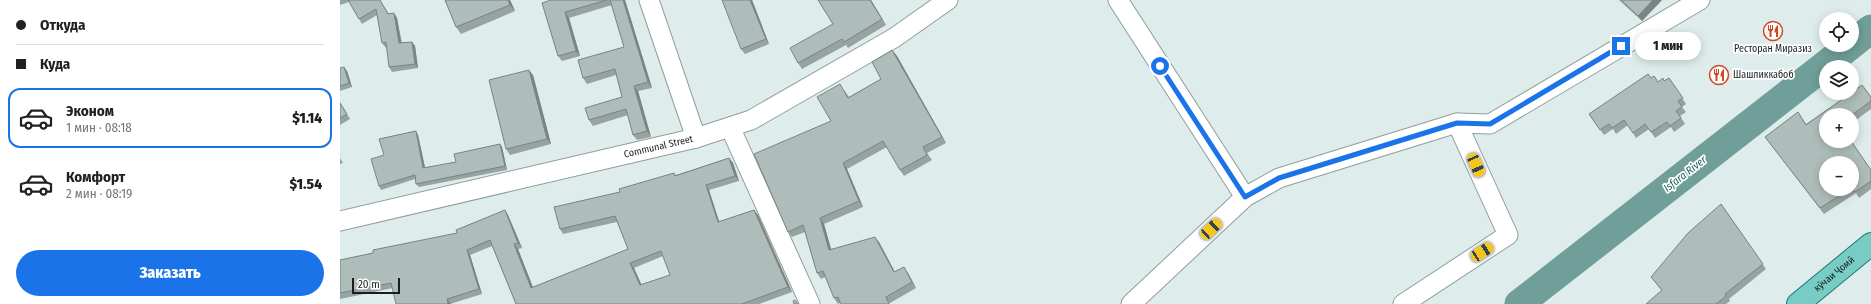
<!DOCTYPE html>
<html lang="ru">
<head>
<meta charset="utf-8">
<style>
  body { margin:0; font-family:"Fira Sans Condensed",sans-serif; background:#f2f2f2; color:#202124; height:100vh; display:flex; flex-direction:column; font-size:15px; white-space:nowrap }
  * { box-sizing:border-box; margin:0 }
  p { font-size:13px; color:#757577 }
  .icon { flex:none; width:22px; height:22px; fill:none; stroke:currentColor; stroke-width:2; stroke-linecap:round; stroke-linejoin:round }
  .map { position:relative; flex:1; overflow:hidden }
  .sheet { display:flex; flex-direction:column; background:#fff; width:340px }
  .sheet>* { flex:none }
  .hud { display:grid; align-content:center; height:88px; padding:0 16px; background:#fff }
  .buttons { position:absolute; left:1479px; top:12px; display:grid; gap:8px }
  .buttons a { display:grid; place-items:center; width:40px; height:40px; border-radius:50%; background:#fff; box-shadow:0 2px 10px #0003; font-size:20px }
  .scale { position:absolute; left:12px; bottom:10px; width:48px; box-sizing:border-box; padding-left:4px; border:2px solid #191e1e; border-top:0; font-size:11px; line-height:14px; white-space:nowrap; color:#191e1e; -webkit-text-stroke:3px #fff; paint-order:stroke }
  .end { position:absolute; width:18px; height:18px; margin:-9px; border:5px solid #1a73e8; background:#fff; box-shadow:0 0 0 2px #fff }
  .from { border-radius:50% }
  .bubble { position:absolute; height:28px; border-radius:14px; background:#fff; box-shadow:0 2px 10px #0003; font-size:13px; font-weight:800; line-height:28px; text-align:center }
  .car { position:absolute; width:12px; height:24px; margin:-12px -6px; border-radius:5px; box-shadow:0 0 3px 1px #0007; background:linear-gradient(#f5c518 24%,#345 0 40%,#f5c518 0 76%,#345 0 86%,#f5c518 0) }
  .hud b { display:flex; align-items:center; gap:14px; height:38px; font-size:15px }
  .hud b+b { border-top:1px solid #e0e0e0 }
  .hud i { width:10px; height:10px; background:#202124 }
  ul { padding:0; list-style:none }
  li { display:flex; align-items:center; gap:12px; height:60px; margin:0 8px 6px; padding:0 8px; border:2px solid transparent; border-radius:12px }
  li div { flex:1 }
  li b { display:block; font-size:15px }
  li em { font-style:normal; font-weight:800 }
  li.current { border-color:#1a73e8 }
  li>.icon { width:36px; height:36px; stroke-width:1.5 }
  .primary-button { display:flex; gap:8px; margin-top:auto; padding:8px 16px }
  .primary-button a { flex:1; height:46px; border-radius:24px; background:#1a73e8; color:#fff; font-size:16px; font-weight:800; line-height:46px; text-align:center }
  main { display:flex; flex:1; min-height:0 }
  .map>svg:first-child { display:block }
  .lines { fill:none; stroke-linecap:round; stroke-linejoin:round }
  .river { stroke:#6f9f98; stroke-width:29 }
  .minor-casing { stroke:#8f9e9b; stroke-width:21 }
  .major-casing { stroke:#1b7a71; stroke-width:24 }
  .minor { stroke:#fff; stroke-width:19 }
  .major { stroke:#77cdc5; stroke-width:22 }
  .wall { fill:#96a3a0; fill-rule:evenodd }
  .shaded-wall { fill:#7a8482 }
  .building { fill:#aebdba; stroke:#7a8482; fill-rule:evenodd }
  .route { stroke:#1a73e8; stroke-width:5 }
  .labels { text-anchor:middle; dominant-baseline:central; stroke-width:3.5; stroke-linejoin:round; paint-order:stroke }
  .poi-label { font-size:10px; fill:#191e1e; stroke:#fff }
  .street-label { font-size:10px; fill:#191e1e; stroke:#fff }
  .water-label { font-size:11px; font-style:italic; fill:#23635b; stroke:#fff }
</style>
</head>
<body>
<main>
<section class="sheet">
<div class="hud">
<b><i class="from"></i>Откуда</b>
<b><i></i>Куда</b>
</div>
<ul>
<li class="current"><svg class="icon" aria-label="car" viewBox="0 0 24 24"><path d="M5 17H2v-5l4-1 3-4h7l3 4 3 1v5h-3M9 17h6M6 11h13"/><circle cx="7" cy="17" r="2"/><circle cx="17" cy="17" r="2"/></svg><div><b>Эконом</b><p>1 мин · 08:18</p></div><em>$1.14</em></li>
<li><svg class="icon" aria-label="car" viewBox="0 0 24 24"><path d="M5 17H2v-5l4-1 3-4h7l3 4 3 1v5h-3M9 17h6M6 11h13"/><circle cx="7" cy="17" r="2"/><circle cx="17" cy="17" r="2"/></svg><div><b>Комфорт</b><p>2 мин · 08:19</p></div><em>$1.54</em></li>
</ul>
<div class="primary-button"><a>Заказать</a></div>
</section>
<div class="map">
<svg width="1531" height="304" viewBox="0 0 1531 304">
  <rect width="100%" height="100%" fill="#deedeb"/>
  <g class="lines">
    <!-- river -->
    <path class="river" d="M1512 44 1531 29
      M1179 304 1511 45"/>
    <!-- minor casing -->
    <g class="minor-casing">
      <g id="minor">
        <path d="M309 0 356 138"/>
        <path d="M778 0 905 197"/>
        <path d="M390 127 470 304"/>
        <path id="s1" d="M0 221 356 138 411 120 554 38 608 0"/>
        <path d="M791 304 905 197 939 178 1117 123 1150 124 1360 0"/>
        <path d="M1063 304 1168 235 1117 123"/>
      </g>
    </g>
    <!-- major casing -->
    <g class="major-casing">
      <g id="major">
        <path id="s2" d="M1458 304 1531 244"/>
      </g>
    </g>
    <!-- minor -->
    <use href="#minor" class="minor"/>
    <!-- major -->
    <use href="#major" class="major"/>
  </g>
  <!-- wall -->
  <path class="wall" d="M0 0H40L49 14 54 13 57 18 62 43 72 42 75 46 78 68 52 72 49 67 47 47 46 48 42 43 37 15 22 24 9 2 0 5Z
    M105 0H170L175 11 121 34 116 27Z
    M211 0H285L312 88 298 91 311 137 297 140 293 135 288 115 253 126 249 120 282 97 276 75 247 84 243 78 284 47 272 5 229 18 240 56 222 61 218 56Z
    M412 0 429 44 405 54 401 49Z
    M478 0H531L546 25 508 48 506 45 462 69 458 63 493 24Z
    M1279 0H1322L1302 21Z
    M552 50 557 56 606 143 587 153 592 160 564 176 560 170 547 147 507 169 523 207 484 224 491 249 539 242 555 272 568 273 576 288 550 303H500L498 304 494 298 485 277 481 279 477 273 465 232 452 237 448 232 491 121 504 90 509 97 541 79Z
    M0 68 7 71 12 87 0 91Z
    M193 75 211 144 170 155 166 149Z
    M1311 78 1318 82 1324 81 1329 78 1346 104 1342 107 1346 112 1340 116 1345 124 1334 132 1331 127 1315 138 1309 129 1296 138 1288 125 1276 134 1273 129 1264 135 1249 114Z
    M1522 85 1531 97V109L1512 123V115H1486V141H1511L1531 170V189L1519 198 1516 193 1484 214 1425 137 1458 112 1466 124 1511 93H1512V92ZM1486 163H1512V189H1486Z
    M0 102 10 119 0 125Z
    M78 135 85 168 116 162 160 144 162 147 167 170 79 187 76 184 75 179 41 190 39 186 44 155Z
    M0 158 3 163 0 164Z
    M389 158 393 163 399 181 369 190 379 222 414 210 418 215 452 292 419 304H176L152 246 130 255 142 294 110 304 53 288 0 299V260L33 253 117 233 165 210 168 215 182 248 178 249 193 287 288 249 277 222 223 234 220 229 280 192 334 173 336 175ZM323 256 330 275 301 285 294 268Z
    M1381 204 1426 269 1389 299 1390 301 1386 304H1306L1322 291 1311 277Z"/>
  <!-- shaded-wall -->
  <path class="shaded-wall" d="M168 0H170L175 11 170 5Z
    M283 0H285L312 88 308 82Z
    M410 0H412L429 44 426 39Z
    M530 0H531L546 25 542 19Z
    M1313 0H1322L1302 21 1298 16Z
    M225 12 229 18 240 56 236 51Z
    M54 13 57 18 62 48 59 43Z
    M72 42 75 46 78 68 75 64Z
    M552 50 557 56 606 143 602 137Z
    M4 67 7 71 12 87 9 83Z
    M189 70 193 75 211 144 207 139Z
    M294 86 298 91 311 137 307 131Z
    M76 131 78 135 86 172 83 168Z
    M160 144 162 147 167 170 165 166Z
    M389 158 393 163 399 181 395 176Z
    M503 163 507 169 523 207 519 201Z
    M366 185 369 190 381 227 378 222Z
    M165 210 168 215 182 248 178 243Z
    M414 210 418 215 452 292 448 287Z
    M480 218 484 224 493 256 489 250Z
    M535 237 539 242 558 278 554 272Z
    M174 244 178 249 195 293 191 288Z
    M127 250 130 255 142 294 139 289Z
    M290 263 294 268 304 290 300 285Z
    M564 267 568 273 576 288 572 282Z
    M107 299 111 304H108Z"/>
  <!-- building -->
  <path class="building" d="M8 0H40L48 14 54 13 59 43 72 42 75 64 49 67 46 42 42 43 36 9 19 19Z
    M105 0H168L170 5 116 27Z
    M211 0H267L225 12 236 51 218 56 202 3Z
    M270 0H283L308 82 294 86 307 131 293 135 286 109 249 120 245 108 282 97 275 69 243 78 238 60 284 47Z
    M382 0H410L426 39 401 49Z
    M478 0H530L542 19 504 42 502 39 458 63 450 48 493 24Z
    M1281 0H1313L1298 16Z
    M552 50 602 137 583 147 587 155 560 170 543 141 503 163 519 201 480 218 489 250 535 237 554 272 564 267 572 282 546 297 549 304H501L498 297 494 298 483 271 477 273 463 225 448 232 414 154 491 121 477 97 500 84 508 98 541 79 532 62Z
    M4 67 9 83 0 86V68Z
    M189 70 207 139 166 149 149 80Z
    M1308 74 1311 78 1314 76 1318 82 1323 78 1324 81 1329 78 1343 98 1338 101 1342 107 1336 111 1341 118 1330 126 1327 122 1311 132 1305 124 1293 133 1284 120 1272 128 1269 124 1260 130 1249 114Z
    M1522 85 1531 97V101L1512 115H1486V141H1511L1531 170V181L1515 192 1512 188V163H1486V189H1510L1480 208 1425 137 1458 112 1466 125 1511 93H1512V92Z
    M0 103 7 114 0 118Z
    M76 131 83 168 116 162 114 154 160 144 165 166 76 184 75 175 39 186 31 159 44 155 39 139Z
    M389 158 395 176 366 185 378 222 414 210 448 287 402 304H176L150 240 127 250 139 289 107 299 108 304H56L51 283 0 293V260L33 253V250L117 233 116 230 165 210 178 243 174 244 191 288 288 249 275 216 220 229 214 207 280 192 279 189 334 173 335 176ZM321 251 330 275 300 285 290 263Z
    M1381 204 1423 264 1385 294 1386 296 1376 304H1306L1322 290 1311 277 1348 233Z
    M455 300 458 304H454L453 301Z"/>
  <g class="lines">
    <!-- route -->
    <path class="route" d="M820 66 905 197 939 178 1117 123 1150 124 1281 46"/>
  </g>
  <!-- icons -->
  <defs>
    <g id="restaurant-ring" transform="scale(1)"><circle r="9.5" fill="#fff" stroke="#d14725" stroke-width="1.5"/><path d="M-5-6h1v4h1v-4h1v4h1v-4h1v5L-1.5 .5V6h-2V.5L-5-1ZM5-6V6H3V1.5H1.5Q1.5-4 5-6Z" fill="#d14725"/></g>
  </defs>
  <g fill-rule="evenodd">
    <use href="#restaurant-ring" x="1433" y="31"/>
    <use href="#restaurant-ring" x="1379" y="75"/>
  </g>
  <g class="labels">
    <!-- poi labels -->
    <g class="poi-label">
      <text x="1433" y="49">Ресторан Миразиз</text>
      <text x="1393" y="75" text-anchor="start">Шашликкабоб</text>
    </g>
    <!-- street labels -->
    <g class="street-label">
      <text stroke="none"><textPath href="#s1" startOffset="327">Communal Street</textPath></text>
      <text stroke="none"><textPath href="#s2" startOffset="47">кӯчаи Ҷомӣ</textPath></text>
    </g>
    <!-- water labels -->
    <g class="water-label">
      <text transform="translate(1345 174) rotate(-38)">Isfara River</text>
    </g>
  </g>
</svg>
<div class="buttons">
<a><svg class="icon" aria-label="locate" viewBox="0 0 24 24"><circle cx="12" cy="12" r="6"/><path d="M12 2v4M12 18v4M2 12h4M18 12h4"/></svg></a>
<a><svg class="icon" aria-label="layers" viewBox="0 0 24 24"><path d="M12 4l9 5-9 5-9-5zM3 14l9 5 9-5"/></svg></a>
<a>+</a>
<a>−</a>
</div>
<div class="scale">20 m</div>
<i class="end from" style="left:820px;top:66px"></i>
<i class="end" style="left:1281px;top:46px"></i>
<div class="bubble" style="left:1295px;top:32px;width:66px">1 мин</div>
<i class="car" style="left:1136px;top:165px;rotate:156deg"></i>
<i class="car" style="left:871px;top:229px;rotate:47deg"></i>
<i class="car" style="left:1142px;top:252px;rotate:57deg"></i>
</div>
</main>
</body>
</html>
